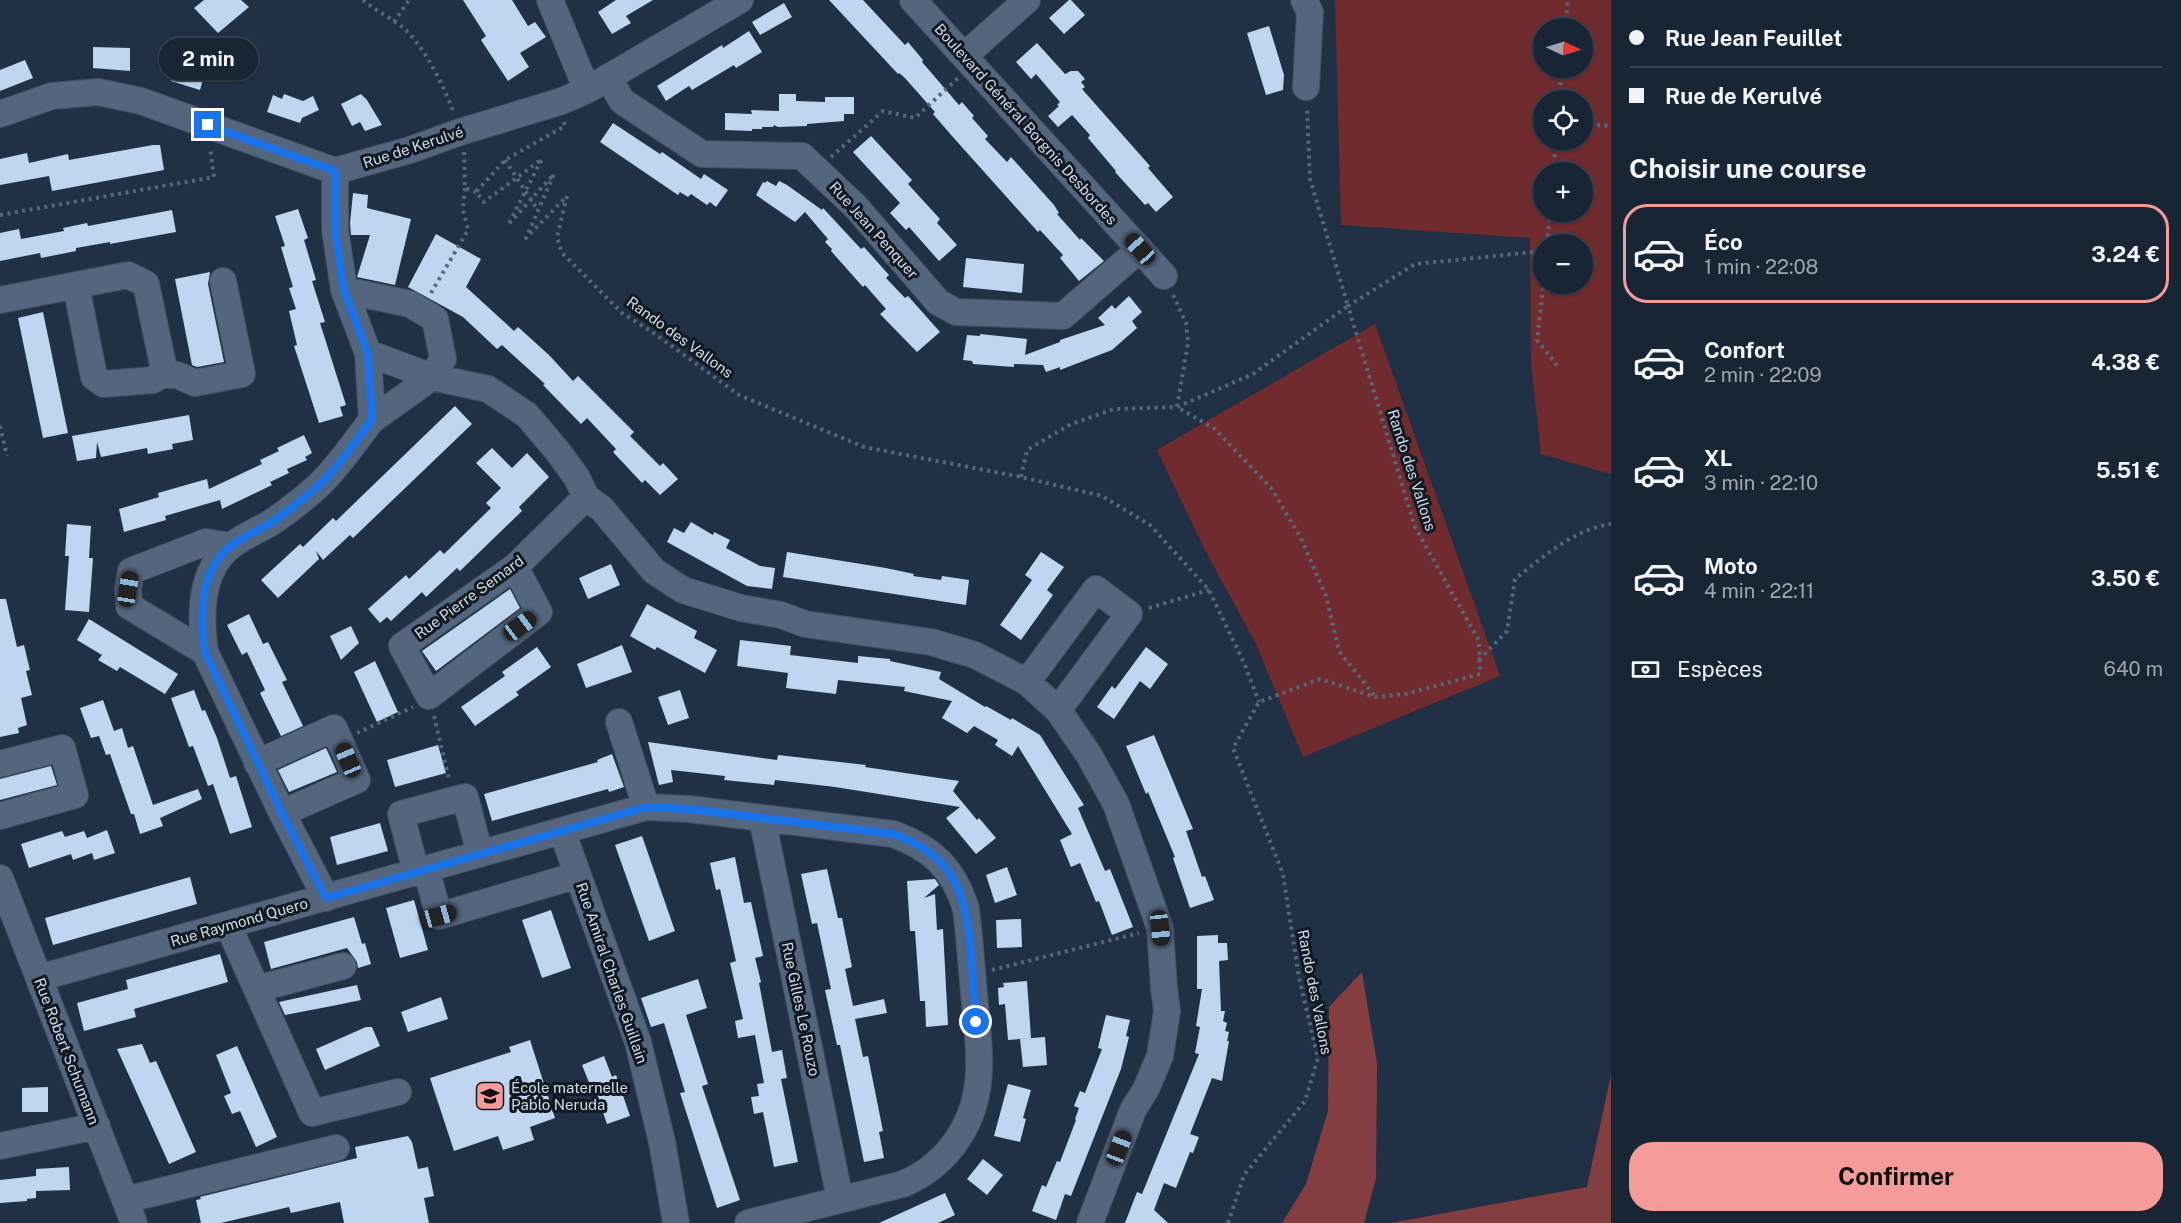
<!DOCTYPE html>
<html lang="fr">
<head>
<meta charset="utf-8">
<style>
  body { margin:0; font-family:"Public Sans",sans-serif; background:#253140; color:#f1f3f6; height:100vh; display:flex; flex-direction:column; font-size:22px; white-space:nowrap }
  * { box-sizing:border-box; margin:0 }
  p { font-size:20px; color:#9fa5ac }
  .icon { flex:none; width:33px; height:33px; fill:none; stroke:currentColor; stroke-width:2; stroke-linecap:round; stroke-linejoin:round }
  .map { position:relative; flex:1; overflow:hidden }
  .panel { display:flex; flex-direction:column; background:#182534; width:570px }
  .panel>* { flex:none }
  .top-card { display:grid; align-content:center; height:132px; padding:0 18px; background:#182534 }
  .needle { width:39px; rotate:94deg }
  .fabs { position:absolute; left:1533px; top:18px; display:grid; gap:12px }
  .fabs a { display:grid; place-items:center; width:60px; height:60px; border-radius:50%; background:#182534; box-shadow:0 2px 4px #0004,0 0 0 2px #36424f; font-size:30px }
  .end { position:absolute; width:27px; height:27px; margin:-14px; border:8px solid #1a73e8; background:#fff; box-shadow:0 0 0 3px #fff }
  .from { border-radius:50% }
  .bubble { position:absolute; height:42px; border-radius:21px; background:#182534; box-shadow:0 2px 4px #0004,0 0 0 2px #36424f; font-size:20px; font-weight:700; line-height:42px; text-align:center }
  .car { position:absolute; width:18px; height:36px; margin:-18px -9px; border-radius:8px; box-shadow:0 0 4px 2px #0007; background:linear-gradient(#222 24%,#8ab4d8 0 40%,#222 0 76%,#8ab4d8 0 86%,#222 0) }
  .top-card b { display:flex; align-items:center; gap:21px; height:57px; font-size:22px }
  .top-card b+b { border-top:2px solid #36424f }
  .top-card i { width:15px; height:15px; background:#f1f3f6 }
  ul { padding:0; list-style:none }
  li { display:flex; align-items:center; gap:18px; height:99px; margin:0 12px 9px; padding:0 6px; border:3px solid transparent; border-radius:24px }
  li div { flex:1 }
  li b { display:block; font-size:22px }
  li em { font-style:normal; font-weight:700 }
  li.selected { border-color:#f59b9a }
  li>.icon { width:54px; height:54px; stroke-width:1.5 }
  h2 { padding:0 18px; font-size:27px; line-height:72px }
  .pay { display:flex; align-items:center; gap:15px; height:66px; padding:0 18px; font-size:22px }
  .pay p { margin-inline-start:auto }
  .action { display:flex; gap:12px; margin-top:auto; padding:12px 18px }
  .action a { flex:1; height:69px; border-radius:24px; background:#f59b9a; color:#111; font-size:24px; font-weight:700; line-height:69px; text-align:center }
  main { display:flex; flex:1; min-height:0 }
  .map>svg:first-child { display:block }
  .green { fill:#6f2b2d; fill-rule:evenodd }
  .forest { fill:#853e3f }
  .building { fill:#bfd5f0 }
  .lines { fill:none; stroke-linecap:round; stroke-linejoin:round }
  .minor-casing { stroke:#404f61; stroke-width:28 }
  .path { stroke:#576678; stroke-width:4; stroke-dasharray:3 4.5; stroke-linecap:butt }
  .minor { stroke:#53667d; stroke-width:26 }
  .route { stroke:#1a73e8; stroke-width:8 }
  .labels { text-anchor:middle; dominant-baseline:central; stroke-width:6; stroke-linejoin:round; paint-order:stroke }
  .street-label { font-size:15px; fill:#d0dbe8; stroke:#111922 }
  .poi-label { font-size:15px; fill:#d0dbe8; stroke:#111922; text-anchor:start }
</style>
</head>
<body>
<main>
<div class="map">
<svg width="1611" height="1223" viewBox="0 0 1611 1223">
  <rect width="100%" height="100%" fill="#203146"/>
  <!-- green -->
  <path class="green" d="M1335 0H1611V474L1541 454 1531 363 1530 238 1341 225ZM1582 28V68H1544V28ZM1582 100V140H1544V100ZM1544 172H1582V212H1544ZM1544 244H1582V284H1544Z
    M1375 324 1500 676 1303 757 1256 644 1205 550 1157 450Z"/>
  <!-- forest -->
  <path class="forest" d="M1362 972 1377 1063 1376 1178 1364 1223H1282L1306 1184 1328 1111 1329 1007Z
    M1611 1075V1223H1391L1587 1187Z"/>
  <!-- building -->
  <path class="building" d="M204 0H241L249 7 218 33 194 8Z
    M463 0H512L528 26 535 22 546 37 520 53 529 67 508 81 481 40 486 36Z
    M616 0H653L626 16 631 23 612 34 598 12Z
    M829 0H863L905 45 908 42 923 60 922 62 959 105 962 102 974 116 972 118 988 136 985 139 1007 162 1011 157 1054 205 1059 213 1057 214 1080 240 1081 238 1104 261 1079 281 1060 258 1063 255 1040 230 1038 232 952 136 933 114 935 112 904 77 899 73 898 74Z
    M1069 0H1071L1085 15 1064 34 1049 18Z
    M784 3 792 17 760 35 752 22Z
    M1269 26 1284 75 1283 90 1266 95 1247 33Z
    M749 31 762 52 736 68 734 65 692 90 689 86 666 101 657 86 722 45 723 48Z
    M1037 43 1065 74 1071 71H1078L1085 79 1081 82 1085 87 1082 89 1150 166 1148 168 1173 197 1156 212 1148 203 1145 205 1115 172 1116 171 1088 138 1090 135 1072 115 1058 127 1048 116 1059 106 1057 105 1060 102 1036 74 1031 79 1016 62Z
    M93 47 130 48V71L93 68Z
    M25 60 33 78 0 91V70Z
    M188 63 206 69 200 90 171 81 177 65 186 68Z
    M284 94 303 101 313 96 319 110 302 118 300 123 267 112 273 95 282 99Z
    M361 94 367 100 382 125 365 131 360 122 352 126 341 104Z
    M779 94H796V101L825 102V97H854V114H844V121L807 124V126L778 127 774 125 773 127H762V129H752V131L725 130V113L752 114 751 110 779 111Z
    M613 123 660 154 662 152 701 179 704 174 728 190 716 207 710 202 707 205 691 194 688 197 680 192 678 195 600 142Z
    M871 136 912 180 908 184 940 219 937 223 957 245 939 261 909 227 906 230 890 213 900 203 853 152Z
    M153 145H160L164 170 52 191 49 176 0 185V159L27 153 29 163 68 154 69 160Z
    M767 181 776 186 779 181 787 185 822 210 823 208 861 249 864 247 889 275 886 278 905 298 908 296 940 332 917 352 880 314 886 309 865 285 863 287 831 251 832 249 825 242 828 239 805 212 795 222 756 195 763 182 765 183Z
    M353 193 368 195 367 208 411 219 395 285 357 277 370 235H351L350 223Z
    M298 209 308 238 304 240 316 280 312 281 325 322 320 323 346 405 340 407 343 416 319 423 294 346 297 345 289 311 296 309 289 288 293 287 281 247 285 246 275 216Z
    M172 210 176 232 110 244V242L76 248V251L41 258 40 253 0 261V233L19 229 21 239 64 231 63 228 87 223 88 226Z
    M436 234 481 259 466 287 514 331 518 327 549 355 573 381 578 376 634 432 630 436 660 466 663 463 678 479 660 495 645 480 642 483 613 452 616 449 587 418 581 424 543 385 545 384 502 345 497 349 463 317 408 287Z
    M966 258 1024 264 1022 293 963 287Z
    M210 272 208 284 224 362 197 367 192 365 175 279Z
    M1129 296 1142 312 1132 321 1137 328 1112 350 1060 370V367L1046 372 1043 365 1014 364V367L973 364 972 361 963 360 967 335 980 336V334L1027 339 1025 355 1060 342V340L1105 325 1098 318 1112 305 1115 309Z
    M43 312 68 433 43 438 18 318Z
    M455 406 472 424 353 538 350 535 323 560 316 551 319 559 278 598 261 580 300 544 303 547 333 518 336 521Z
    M189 415 193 440 172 444 173 449 148 454 147 448 101 457 97 442 96 458 77 461 72 436Z
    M304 435 312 453 305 457 307 460 287 469 289 473 270 482 272 485 222 509 220 500 165 516 166 520 124 532 119 509 159 497 158 493 207 479 209 489 262 464 260 460 279 451 277 448Z
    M492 448 512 468 527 453 549 477 519 507 522 511 460 571 457 568 426 597 422 592 391 621 387 617 380 623 368 609 406 575 409 579 440 550 444 554 491 508 486 503 501 488 476 463Z
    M691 522 713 535 714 532 730 540 726 548 760 566 775 568 772 589 747 586 667 542 674 528 684 533Z
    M67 524 91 526 89 558H93L89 612 65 610 69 556H65Z
    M787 552 886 568 914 574 913 576 941 580 942 576 969 580 966 605 783 577Z
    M1041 552 1064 567 1047 590 1053 595 1021 640 1000 625 1032 580 1025 575Z
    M611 564 620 585 588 599 579 578Z
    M510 589 520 608 436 671 422 651Z
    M0 599H6L17 647 24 645 30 670 26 671 32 695 21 698 27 725 18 728 19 733 0 737Z
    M647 604 697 631 694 638 717 650 705 673 657 647 655 650 630 636Z
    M249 614 263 644 268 642 287 680 282 682 303 726 281 736 260 693 265 690 247 652 242 655 227 625Z
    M89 619 178 674 165 694 120 667 117 671 98 660 102 655 77 640Z
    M351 626 359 643 341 660 330 636Z
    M740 640 791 646 790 655 858 663V656L890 659V661L941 672 939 679 985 707 986 706 1011 720 1012 718 1040 735 1084 805 1078 808 1105 871 1110 869 1133 927 1112 935 1099 901 1096 902 1080 863 1071 867 1060 840 1072 834 1018 746 1012 756 995 745 998 740 974 726 967 733 942 718 952 701 904 691 905 687 838 680 836 694 786 688 788 673 737 666Z
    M622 645 632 672 586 688 577 664Z
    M537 647 551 667 516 692 519 695 475 726 461 707 505 676 502 672Z
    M1146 647 1168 664 1150 689 1140 681 1114 719 1097 707 1112 686 1115 689Z
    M375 661 398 712 377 722 354 672Z
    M194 690 202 711 205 710 217 738 230 778 236 776 252 827 230 834 213 784 208 786 193 746 189 747 171 698Z
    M680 690 689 718 668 725 658 697Z
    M103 700 114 731 122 728 128 748 133 746 153 805 198 789 202 799 160 818 163 826 140 834 134 814H131L110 754 106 755 99 736 91 738 80 708Z
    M1154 735 1193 829 1186 831 1202 877 1205 876 1214 900 1190 908 1173 858 1175 857 1148 792 1146 794 1126 746Z
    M648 742 777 760 778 755 866 765 865 767 959 781 953 791 977 820 979 818 996 838 976 854 946 818 960 807 835 787 775 780 774 785 724 780 725 776 671 770 673 782 659 785Z
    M438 745 446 773 395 787 387 760Z
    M326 748 337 772 289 792 278 770Z
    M612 754 624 787 609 792 608 789 492 821 484 794 598 762 597 760Z
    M51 766 57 785 0 800V779Z
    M380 823 388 851 337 865 330 837Z
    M107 830 115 853 94 860 92 853 73 860 71 854 29 868 21 844 62 831 65 837 84 831 87 838Z
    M642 836 675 931 649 941 615 845Z
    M735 857 744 903 751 902 763 956 755 958 761 982 759 983 772 1052 782 1050 787 1078 781 1079 798 1162 774 1167 763 1112 754 1114 751 1097 759 1096 757 1084 764 1083 755 1035 738 1038 735 1021 743 1019 730 963 736 961 720 889 716 890 710 863Z
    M1007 867 1017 895 995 903 986 875Z
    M827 869 838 918H842L852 967 845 969 853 1006 884 999 887 1013 855 1019 863 1057 868 1056 883 1131 879 1132 884 1158 864 1162 840 1045H837L825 990 831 989 817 923 812 924 801 874Z
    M190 877 197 904 53 945 45 918Z
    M935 879 939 885 924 898 935 894 937 930 943 929 948 1025 926 1027 925 1001H920L915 931H910L907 881Z
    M414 900 428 950 400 958 386 908Z
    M551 910 571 968 542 978 522 920Z
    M354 917 362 944 365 943 371 964 358 968 357 962 347 948 271 969 264 942Z
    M1021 919 1022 947 997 948 996 920Z
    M1218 935V943H1227L1228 960 1219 961 1221 1011H1225L1223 1021 1227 1023 1225 1031 1229 1032 1227 1041H1229L1222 1081 1212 1078 1190 1134 1199 1137 1193 1153 1190 1152 1176 1188 1164 1183 1154 1210 1168 1223H1125L1137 1192 1142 1194 1199 1054 1195 1053 1200 1027 1196 1026 1202 989H1197V936Z
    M220 954 228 982 134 1009 136 1017 84 1031 77 1003 128 989 126 980Z
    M698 979 707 1008 686 1015 708 1084 702 1086 740 1200 717 1208 680 1093 685 1092 664 1023 651 1027 641 998Z
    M1027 981 1031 1038 1008 1040 1005 1004 999 1005 998 988 1004 987 1003 983Z
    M357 985 361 1000 337 1005 285 1015 279 1002Z
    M441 997 448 1019 408 1032 401 1012Z
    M1106 1015 1130 1020 1126 1036 1129 1037 1121 1069 1071 1196 1065 1194 1056 1220 1032 1211 1042 1185 1046 1187 1057 1161 1060 1162 1076 1120 1075 1119 1079 1108 1074 1106 1080 1091 1085 1093 1102 1049 1098 1048Z
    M366 1027H372L380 1046 325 1070 316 1049Z
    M1045 1037 1047 1065 1023 1067 1020 1039Z
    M530 1040 555 1118 530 1127 534 1140 503 1150 498 1136 454 1151 430 1078 511 1052 509 1047Z
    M142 1044 150 1063 156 1061 196 1152 169 1164 117 1049Z
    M237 1046 277 1137 256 1147 240 1111 232 1114 224 1096 231 1093 216 1055Z
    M604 1056 612 1077 616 1075 630 1116 607 1124 593 1083 590 1085 582 1065Z
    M1008 1084 1031 1090 1023 1118 1026 1119 1020 1142 994 1136Z
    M48 1087V1112H22V1088Z
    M408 1136 412 1142 418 1169 428 1167 434 1196 424 1198 429 1223H344L340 1202 291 1213 289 1207 221 1223H201L196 1200 201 1199 200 1197 357 1158 355 1147Z
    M983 1159 1003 1175 987 1195 967 1179Z
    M69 1167 70 1190 36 1191V1198L27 1199V1201L0 1203V1180L36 1176V1169Z
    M945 1193 955 1215 938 1223H879Z"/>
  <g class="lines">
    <!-- minor casing -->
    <g class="minor-casing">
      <path id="minor" d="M550 0 587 90
        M913 0 1164 276
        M1304 0 1310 12 1306 87
        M964 56 1027 0
        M608 77 622 101 702 154 802 156 856 207 938 302 956 312 1063 316 1140 249
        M0 114 52 96 98 92 141 101 335 171 410 150 460 132 562 101 587 90 740 0
        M344 290 410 304 435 319 443 359 432 377 372 420
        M0 300 128 275 146 284 163 365 161 375 153 380 104 384 94 377 76 285
        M368 353 432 377 488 389 527 415 559 453 577 478 586 497 602 509 654 571 683 590 741 608 781 615 805 624 931 642 975 655 1027 682 1058 710 1089 755 1116 804 1160 928 1164 988 1167 1011 1160 1056 1146 1089 1133 1110 1090 1223
        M161 375H177L195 383 242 374 223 281
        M515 567 539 612 429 696 402 646 515 567 586 497
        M205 652 129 606 128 589 131 571 206 542 231 546
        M1027 682 1096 589 1129 614 1058 710
        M619 722 646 807
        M257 763 334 728 357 780 282 813
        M0 764 62 748 75 795 0 816
        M762 818 840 1199
        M562 831 638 1042 662 1142 676 1223
        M426 869 439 916 578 875
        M416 872 401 814 465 797 480 854
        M0 878 134 1223
        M326 898 282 813 205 652C200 616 199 570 232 545 244 536 259 530 272 522 288 511 305 498 319 485 339 466 355 441 372 420L368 353 344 290 335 229V171
        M228 925 312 1113 398 1092
        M39 978 646 807 689 809 893 834C932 848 954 869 966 909 970 941 972 973 975 1005 977 1026 980 1048 979 1069 978 1120 950 1164 903 1184L748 1223
        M257 989 343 966
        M0 1146 97 1126
        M125 1200 336 1148"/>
    </g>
    <!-- path -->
    <path class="path" d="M363 0C375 10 389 17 401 26 425 46 443 85 454 113
      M394 22 409 0
      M1565 28 1568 0
      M1559 100 1562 68
      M564 122 565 126 505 160 476 192 484 202 542 159 508 225 554 174 526 238 566 197
      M1582 124 1611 126
      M464 152 465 188 476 192
      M831 157 883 111 915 118 958 78
      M505 160 538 210
      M1553 172 1556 140
      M567 196 557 237 562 253 622 313 651 331 739 395 864 447 1021 477 1102 496 1150 525 1209 590 1244 663 1259 702
      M0 215 214 177 210 147
      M1547 244 1550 212
      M1544 280 1537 340 1560 369
      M431 293 468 230 463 210 465 188
      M1173 295 1186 323 1188 343 1177 407 1215 429 1271 488 1301 538 1326 596 1339 651 1374 695
      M0 426 7 456
      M1021 477 1027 450 1071 424 1114 409 1177 407 1253 374 1348 306 1310 179 1307 108
      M1149 608 1209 590
      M1479 660 1507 631 1515 579C1543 557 1574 529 1611 524
      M434 716 449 779
      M357 733 413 707
      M992 970 1139 933
      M1228 1223 1244 1175 1305 1101 1318 1058 1299 978 1283 874 1233 748 1259 702 1320 679 1375 697 1406 694 1480 674 1479 641 1415 527 1348 306 1415 264 1544 251"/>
    <!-- minor -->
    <use href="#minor" class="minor"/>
  </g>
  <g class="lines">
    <!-- route -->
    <path class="route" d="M208 125 335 171V229L344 290 368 353 372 420C356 440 339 467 319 485 305 498 288 511 272 522 259 530 244 536 232 545 199 570 200 616 205 652L282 813 326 898 646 807 689 809 894 834C955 856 966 893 971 953 973 976 975 999 976 1022"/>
  </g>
  <!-- icons -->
  <defs>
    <g id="school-square" transform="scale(1.5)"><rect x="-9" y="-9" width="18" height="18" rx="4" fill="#f59b9a" stroke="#111922"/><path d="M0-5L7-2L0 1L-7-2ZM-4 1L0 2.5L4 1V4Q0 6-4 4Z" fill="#111"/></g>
  </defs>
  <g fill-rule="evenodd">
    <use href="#school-square" x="490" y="1096"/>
  </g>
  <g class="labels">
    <!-- street labels -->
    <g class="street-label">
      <text transform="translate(1026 124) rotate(48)">Boulevard Général Borgnis Desbordes</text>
      <text transform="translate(413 147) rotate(-18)">Rue de Kerulvé</text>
      <text transform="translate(874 230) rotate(48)">Rue Jean Penquer</text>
      <text transform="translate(680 337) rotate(36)">Rando des Vallons</text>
      <text transform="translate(1412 470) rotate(72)">Rando des Vallons</text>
      <text transform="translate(469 597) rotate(-36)">Rue Pierre Semard</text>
      <text transform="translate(239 922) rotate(-16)">Rue Raymond Quero</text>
      <text transform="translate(612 973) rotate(71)">Rue Amiral Charles Guillain</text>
      <text transform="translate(1315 992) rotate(79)">Rando des Vallons</text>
      <text transform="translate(801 1009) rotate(78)">Rue Gilles Le Rouzo</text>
      <text transform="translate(67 1051) rotate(69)">Rue Robert Schumann</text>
    </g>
    <!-- poi labels -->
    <g class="poi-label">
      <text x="511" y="1087">École maternelle<tspan x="511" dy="17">Pablo Neruda</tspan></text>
    </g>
  </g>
</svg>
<div class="fabs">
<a><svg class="needle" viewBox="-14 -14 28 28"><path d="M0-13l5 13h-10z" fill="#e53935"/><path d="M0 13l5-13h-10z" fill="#9fa5ac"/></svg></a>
<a><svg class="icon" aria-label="locate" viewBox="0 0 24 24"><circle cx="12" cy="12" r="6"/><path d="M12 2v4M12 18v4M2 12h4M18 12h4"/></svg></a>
<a>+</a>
<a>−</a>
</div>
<i class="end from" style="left:976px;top:1022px"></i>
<i class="end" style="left:208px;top:125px"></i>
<div class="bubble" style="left:159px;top:38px;width:99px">2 min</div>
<i class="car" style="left:1140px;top:249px;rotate:318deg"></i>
<i class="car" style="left:128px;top:589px;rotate:9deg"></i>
<i class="car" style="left:520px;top:626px;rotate:53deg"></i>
<i class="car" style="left:348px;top:760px;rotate:337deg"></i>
<i class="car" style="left:439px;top:916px;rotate:74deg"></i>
<i class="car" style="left:1160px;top:928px;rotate:174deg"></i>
<i class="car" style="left:1119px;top:1148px;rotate:21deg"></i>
</div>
<section class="panel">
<div class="top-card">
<b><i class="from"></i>Rue Jean Feuillet</b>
<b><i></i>Rue de Kerulvé</b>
</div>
<h2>Choisir une course</h2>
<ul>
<li class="selected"><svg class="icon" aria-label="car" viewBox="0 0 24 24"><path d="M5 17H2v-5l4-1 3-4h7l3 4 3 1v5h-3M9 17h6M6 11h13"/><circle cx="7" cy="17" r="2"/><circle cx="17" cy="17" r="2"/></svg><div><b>Éco</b><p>1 min · 22:08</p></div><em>3.24 €</em></li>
<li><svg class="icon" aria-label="car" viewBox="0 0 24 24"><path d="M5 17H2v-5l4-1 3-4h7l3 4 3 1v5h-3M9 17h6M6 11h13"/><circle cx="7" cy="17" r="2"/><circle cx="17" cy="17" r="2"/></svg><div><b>Confort</b><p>2 min · 22:09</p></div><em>4.38 €</em></li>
<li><svg class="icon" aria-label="car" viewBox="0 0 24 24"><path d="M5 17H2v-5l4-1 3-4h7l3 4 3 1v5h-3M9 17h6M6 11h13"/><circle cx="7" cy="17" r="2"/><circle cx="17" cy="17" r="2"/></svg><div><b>XL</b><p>3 min · 22:10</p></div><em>5.51 €</em></li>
<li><svg class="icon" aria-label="car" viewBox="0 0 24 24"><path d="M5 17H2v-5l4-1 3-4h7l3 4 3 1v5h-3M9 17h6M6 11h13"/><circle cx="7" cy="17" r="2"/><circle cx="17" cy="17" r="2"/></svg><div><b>Moto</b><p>4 min · 22:11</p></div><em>3.50 €</em></li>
</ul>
<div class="pay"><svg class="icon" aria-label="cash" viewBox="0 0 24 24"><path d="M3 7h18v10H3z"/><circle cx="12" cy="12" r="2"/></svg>Espèces<p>640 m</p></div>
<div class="action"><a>Confirmer</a></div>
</section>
</main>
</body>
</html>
